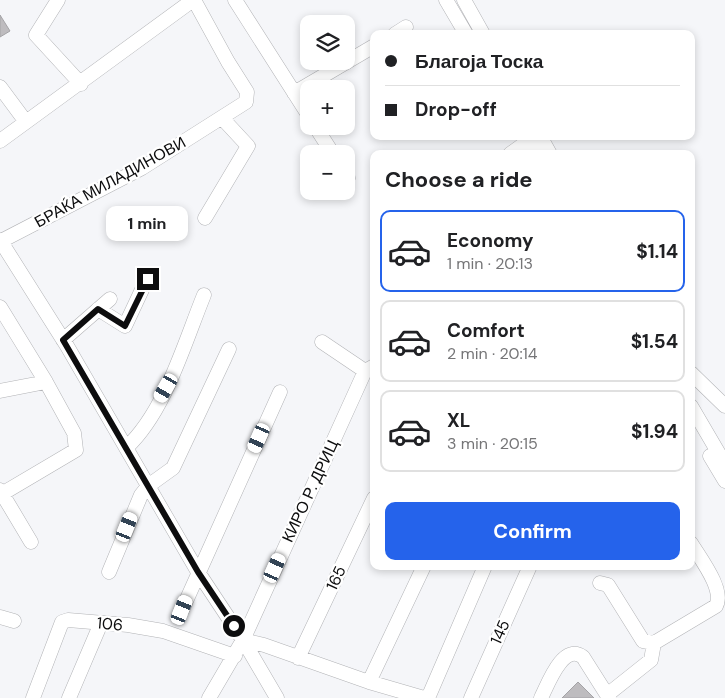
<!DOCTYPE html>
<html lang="en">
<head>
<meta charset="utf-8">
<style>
  body { margin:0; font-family:"DM Sans",sans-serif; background:#f2f2f2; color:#202124; height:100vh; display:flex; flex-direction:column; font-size:19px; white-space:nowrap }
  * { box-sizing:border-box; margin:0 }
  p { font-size:16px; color:#757577 }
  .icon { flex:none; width:28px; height:28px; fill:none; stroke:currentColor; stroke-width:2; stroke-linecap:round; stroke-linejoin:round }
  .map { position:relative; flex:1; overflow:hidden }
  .sheet { position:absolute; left:370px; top:150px; width:325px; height:420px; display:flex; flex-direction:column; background:#fff; border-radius:10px; box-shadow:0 2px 8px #0003 }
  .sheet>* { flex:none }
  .banner { position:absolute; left:370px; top:30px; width:325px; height:110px; border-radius:10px; box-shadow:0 2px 8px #0003; display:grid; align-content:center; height:110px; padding:0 15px; background:#fff }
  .fabs { position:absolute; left:300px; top:15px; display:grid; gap:10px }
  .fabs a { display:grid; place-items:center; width:55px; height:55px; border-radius:10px; background:#fff; box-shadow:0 2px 8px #0003; font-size:25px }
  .end { position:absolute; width:22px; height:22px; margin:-11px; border:6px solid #0d0d0e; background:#fff; box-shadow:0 0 0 2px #fff }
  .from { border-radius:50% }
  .bubble { position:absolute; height:35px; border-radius:10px; background:#fff; box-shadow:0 2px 8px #0003; font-size:16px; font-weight:700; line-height:35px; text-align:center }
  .car { position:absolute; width:15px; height:30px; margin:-15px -8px; border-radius:6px; box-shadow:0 0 4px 1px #0007; background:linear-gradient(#fff 24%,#345 0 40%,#fff 0 76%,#345 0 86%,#fff 0) }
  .banner b { display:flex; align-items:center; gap:18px; height:48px; font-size:19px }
  .banner b+b { border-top:1px solid #e0e0e0 }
  .banner i { width:12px; height:12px; background:#202124 }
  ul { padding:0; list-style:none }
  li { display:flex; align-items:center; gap:15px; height:82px; margin:0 10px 8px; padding:0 5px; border:2px solid #e0e0e0; border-radius:10px }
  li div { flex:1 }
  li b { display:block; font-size:19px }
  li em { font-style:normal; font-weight:700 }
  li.current { border-color:#2563eb }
  li>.icon { width:45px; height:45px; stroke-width:1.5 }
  h2 { padding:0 15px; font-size:22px; line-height:60px }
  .button { display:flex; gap:10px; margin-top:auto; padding:10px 15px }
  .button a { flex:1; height:58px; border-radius:10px; background:#2563eb; color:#fff; font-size:20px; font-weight:700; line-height:58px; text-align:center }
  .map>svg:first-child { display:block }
  .building { fill:#bebcbf; stroke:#a4a3a6 }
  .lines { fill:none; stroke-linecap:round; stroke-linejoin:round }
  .minor-casing { stroke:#b2b3b6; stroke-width:15 }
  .minor { stroke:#fff; stroke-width:14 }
  .route { stroke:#0d0d0e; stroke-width:6 }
  .labels { text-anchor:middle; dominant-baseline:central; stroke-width:4.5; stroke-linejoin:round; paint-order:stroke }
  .street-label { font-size:16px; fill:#0d0d0e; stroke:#fff }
</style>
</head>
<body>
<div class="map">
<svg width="725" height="698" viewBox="0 0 725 698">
  <rect width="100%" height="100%" fill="#f5f6f9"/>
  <!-- building -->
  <path class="building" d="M0 15 10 31 0 37Z
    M578 682 594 698H562Z"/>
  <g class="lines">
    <!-- minor casing -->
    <g class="minor-casing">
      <path id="minor" d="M58 0 36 35 81 84
        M235 0 309 116
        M446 0 466 34
        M464 0 483 34
        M395 34 406 27
        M0 87 26 122
        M294 93 374 46
        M315 126 333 154
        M525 136 535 154
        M540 136 550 154
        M0 141 193 0
        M510 154 528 141
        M346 175 348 178
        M205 218 248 146 222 118
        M0 240 67 346 198 572 243 640 277 698
        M1 241 142 168 246 102 247 92 228 62 194 0
        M0 307 46 382 0 391
        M98 309 125 326 147 279
        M63 340 110 299
        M322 342 365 371
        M691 373 725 406
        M691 406 725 464
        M126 448C165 412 184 344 204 295
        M710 456 725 481
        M0 490 31 542
        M0 495 76 450 74 433 46 382
        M109 572 141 495 148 486 173 468 229 349
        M600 583 608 585 643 641 654 643 716 606C725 590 700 558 691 543
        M182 610 280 392
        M0 617 14 621
        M243 640 264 645 369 682 424 698
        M298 658 374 498
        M369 682 424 566
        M607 695 651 660 654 643
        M33 698 62 622 68 620 128 625 163 631 235 656
        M69 698 101 623
        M209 698 243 640 365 371 374 366
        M428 698 485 566
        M471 698 530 566
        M541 698C548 684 563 642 583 657L609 698"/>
    </g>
    <!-- minor -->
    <use href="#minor" class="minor"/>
  </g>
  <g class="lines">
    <!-- route -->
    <path class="route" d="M148 279 125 326 98 309 63 340 198 572 234 626"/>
  </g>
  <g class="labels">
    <!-- street labels -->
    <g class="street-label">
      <text transform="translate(110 182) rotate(-29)">БРАЌА МИЛАДИНОВИ</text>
      <text transform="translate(310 491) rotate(-65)">КИРО Р. ДРИЦ</text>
      <text transform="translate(336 578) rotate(-65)">165</text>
      <text transform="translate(110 624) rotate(5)">106</text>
      <text transform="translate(500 632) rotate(-66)">145</text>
    </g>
  </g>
</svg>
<div class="fabs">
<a><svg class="icon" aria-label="layers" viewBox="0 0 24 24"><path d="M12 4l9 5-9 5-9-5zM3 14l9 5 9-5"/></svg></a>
<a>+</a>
<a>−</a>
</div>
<i class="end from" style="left:234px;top:626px"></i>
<i class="end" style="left:148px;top:279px"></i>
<div class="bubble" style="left:106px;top:206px;width:82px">1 min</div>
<i class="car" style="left:166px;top:388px;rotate:210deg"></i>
<i class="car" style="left:259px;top:438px;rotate:204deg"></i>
<i class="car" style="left:127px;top:527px;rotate:22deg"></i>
<i class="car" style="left:275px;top:568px;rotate:24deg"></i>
<i class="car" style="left:182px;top:610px;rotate:22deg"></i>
<div class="banner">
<b><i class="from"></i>Благоја Тоска</b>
<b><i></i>Drop-off</b>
</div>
<section class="sheet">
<h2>Choose a ride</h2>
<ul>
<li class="current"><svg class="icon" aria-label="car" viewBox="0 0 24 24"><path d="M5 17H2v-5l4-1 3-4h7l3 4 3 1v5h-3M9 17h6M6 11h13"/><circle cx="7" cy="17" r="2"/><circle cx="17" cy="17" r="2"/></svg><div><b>Economy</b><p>1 min · 20:13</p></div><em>$1.14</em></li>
<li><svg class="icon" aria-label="car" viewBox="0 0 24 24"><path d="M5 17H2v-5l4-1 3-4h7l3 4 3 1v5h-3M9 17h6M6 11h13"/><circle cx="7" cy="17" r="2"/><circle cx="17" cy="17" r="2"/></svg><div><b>Comfort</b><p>2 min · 20:14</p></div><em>$1.54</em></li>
<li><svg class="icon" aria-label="car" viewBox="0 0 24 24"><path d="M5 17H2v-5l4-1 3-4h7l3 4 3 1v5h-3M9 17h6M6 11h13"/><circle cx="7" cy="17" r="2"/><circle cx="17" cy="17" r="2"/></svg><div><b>XL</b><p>3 min · 20:15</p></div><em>$1.94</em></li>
</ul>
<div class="button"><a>Confirm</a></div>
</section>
</div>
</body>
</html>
